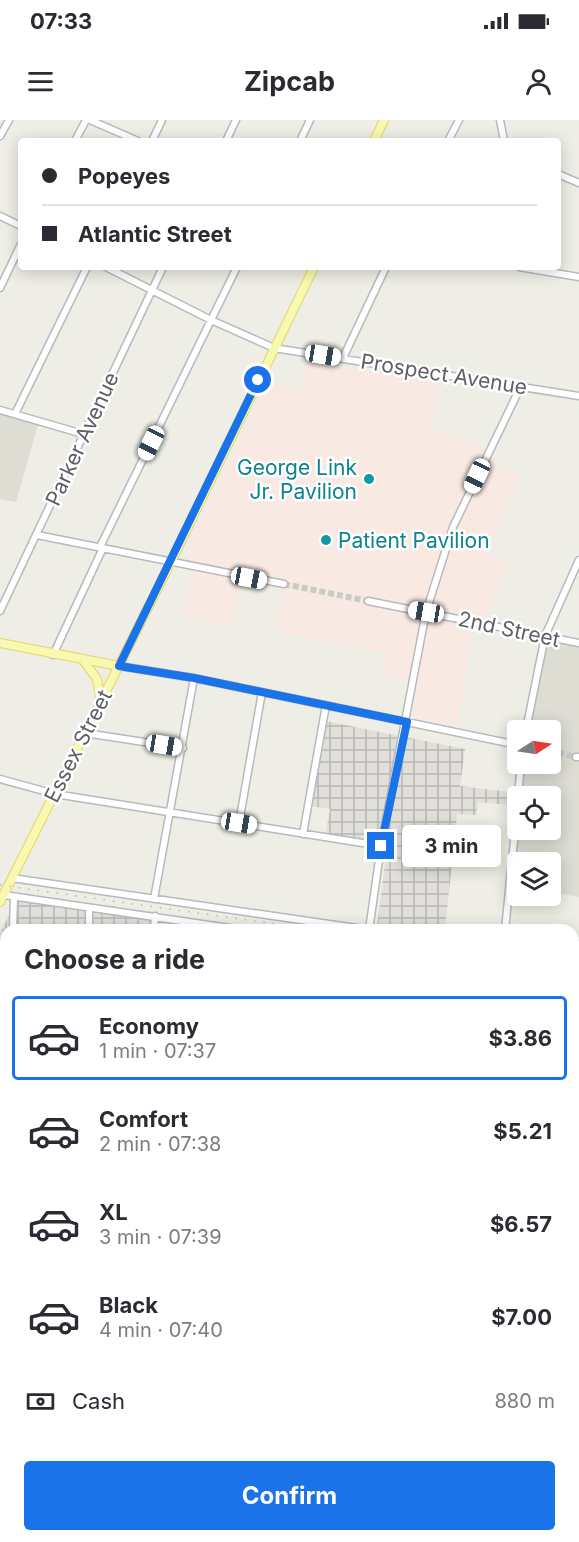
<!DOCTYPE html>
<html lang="en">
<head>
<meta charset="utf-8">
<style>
  body { margin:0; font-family:Inter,sans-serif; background:#f2f2f3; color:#2b2b33; height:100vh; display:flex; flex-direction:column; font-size:22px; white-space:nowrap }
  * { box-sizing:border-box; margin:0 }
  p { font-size:20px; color:#7c7c81 }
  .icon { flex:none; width:33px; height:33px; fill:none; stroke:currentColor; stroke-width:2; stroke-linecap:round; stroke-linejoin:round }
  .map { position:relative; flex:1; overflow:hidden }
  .drawer { position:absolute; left:0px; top:804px; width:579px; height:618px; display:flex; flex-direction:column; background:#fff; border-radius:18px 18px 0 0; box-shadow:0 3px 15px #0003 }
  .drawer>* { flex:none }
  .hud { position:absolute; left:18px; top:18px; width:543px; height:132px; border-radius:6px; box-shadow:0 3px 15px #0003; display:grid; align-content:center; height:132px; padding:0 24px; background:#fff }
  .needle { width:39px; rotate:78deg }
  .fabs { position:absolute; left:507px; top:600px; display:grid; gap:12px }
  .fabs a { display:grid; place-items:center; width:54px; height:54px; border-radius:6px; background:#fff; box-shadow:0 3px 15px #0003; font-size:30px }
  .end { position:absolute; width:27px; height:27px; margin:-14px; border:8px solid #1a73e8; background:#fff; box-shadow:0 0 0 3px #fff }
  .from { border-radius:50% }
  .bubble { position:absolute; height:42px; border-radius:6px; background:#fff; box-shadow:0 3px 15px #0003; font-size:20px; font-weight:700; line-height:42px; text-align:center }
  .car { position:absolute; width:18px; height:36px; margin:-18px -9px; border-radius:8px; box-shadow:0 0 4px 2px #0007; background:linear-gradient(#fff 24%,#345 0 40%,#fff 0 76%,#345 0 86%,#fff 0) }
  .hud b { display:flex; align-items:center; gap:21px; height:57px; font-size:22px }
  .hud b+b { border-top:2px solid #e1e1e2 }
  .hud i { width:15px; height:15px; background:#2b2b33 }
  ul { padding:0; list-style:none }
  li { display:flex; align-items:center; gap:18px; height:84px; margin:0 12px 9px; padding:0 12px; border:3px solid transparent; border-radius:6px }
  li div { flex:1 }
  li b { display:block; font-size:22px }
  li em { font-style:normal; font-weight:700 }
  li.on { border-color:#1a73e8 }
  li>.icon { width:54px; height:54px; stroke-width:1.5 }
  h2 { padding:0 24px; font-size:27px; line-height:72px }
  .pay { display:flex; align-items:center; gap:15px; height:66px; padding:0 24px; font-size:22px }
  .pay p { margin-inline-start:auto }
  .button { display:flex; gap:12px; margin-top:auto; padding:12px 24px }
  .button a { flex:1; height:69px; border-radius:6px; background:#1a73e8; color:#fff; font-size:24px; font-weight:700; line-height:69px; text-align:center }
  .status { display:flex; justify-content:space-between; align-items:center; height:42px; padding:0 30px; background:#fff; direction:ltr }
  .status svg { height:16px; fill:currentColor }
  header { display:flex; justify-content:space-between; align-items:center; height:78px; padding:0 24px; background:#fff; font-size:27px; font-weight:700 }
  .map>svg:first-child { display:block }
  .commercial { fill:#fbf9de }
  .industrial { fill:url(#industrial-grid) }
  .education { fill:#deddd4 }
  .medical { fill:#f9e9e3 }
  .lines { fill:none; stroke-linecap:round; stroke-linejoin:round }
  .minor-tunnel { stroke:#cacac6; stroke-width:6; stroke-dasharray:6 3; stroke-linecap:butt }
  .minor-casing { stroke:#b8b9be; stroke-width:9 }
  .major-casing { stroke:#e6d667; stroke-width:10 }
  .minor { stroke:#fff; stroke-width:6 }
  .major { stroke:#f9f8b0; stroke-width:8 }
  .rail { stroke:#b5b6b6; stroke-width:1.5; stroke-dasharray:1.5 8; stroke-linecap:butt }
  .route { stroke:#1a73e8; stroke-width:8 }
  .culture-dot { fill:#0f9aa8; stroke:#fff; stroke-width:2 }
  .labels { text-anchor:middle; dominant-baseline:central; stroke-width:5; stroke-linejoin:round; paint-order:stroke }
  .street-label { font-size:21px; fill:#5d5f65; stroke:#fff }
  .culture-label { font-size:21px; fill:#0d838f; stroke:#fff; text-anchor:end }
</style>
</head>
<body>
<div class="status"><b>07:33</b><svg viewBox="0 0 49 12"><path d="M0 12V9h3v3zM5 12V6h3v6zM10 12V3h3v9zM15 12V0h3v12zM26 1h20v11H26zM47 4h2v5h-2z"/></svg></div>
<header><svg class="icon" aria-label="menu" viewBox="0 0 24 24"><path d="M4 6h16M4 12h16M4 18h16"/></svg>Zipcab<svg class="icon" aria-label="person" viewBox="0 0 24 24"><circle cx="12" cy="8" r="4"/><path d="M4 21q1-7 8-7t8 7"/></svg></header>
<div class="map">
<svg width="579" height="1422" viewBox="0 0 579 1422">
  <defs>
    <pattern id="industrial-grid" width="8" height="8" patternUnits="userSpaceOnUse" patternTransform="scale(1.5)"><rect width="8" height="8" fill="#e0dfda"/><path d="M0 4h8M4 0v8" fill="none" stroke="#b9b8b4"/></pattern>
  </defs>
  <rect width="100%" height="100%" fill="#eeeee6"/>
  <!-- commercial -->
  <path class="commercial" d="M0 1085 6 1086V1201L0 1177Z
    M573 1171 579 1172V1422H560L522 1416H573Z
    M207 1416H376L354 1422H207Z"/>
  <!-- industrial -->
  <path class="industrial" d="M325 601 465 629 460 666 518 673 517 686 478 682 476 695 457 694 445 810H388L377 807 387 727 325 717 330 689 309 686Z
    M20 774 153 792 152 810H6V844L0 846V813Z"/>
  <!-- education -->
  <path class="education" d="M0 290 39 301 16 382 0 379Z
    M545 516 579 523V777L551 772 550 742H518L517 766 509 765 518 710H550V676H518L521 644H550V610H526Z"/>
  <!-- medical -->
  <path class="medical" d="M307 241 440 262 431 312 456 316 485 327 481 337 522 356 486 434 508 442 488 497 475 494 458 607 413 597 418 564 383 558 387 534 275 512 285 457 244 450 233 506 181 496 194 441 187 439 186 430 267 262 301 269Z"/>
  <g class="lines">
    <!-- minor-tunnel -->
    <path class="minor-tunnel" d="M284 464 368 481
      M558 633 576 637"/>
    <!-- minor casing -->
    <g class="minor-casing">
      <path id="minor" d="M90 0 138 21
        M500 0 504 21
        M0 16 9 0
        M75 21 86 0
        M152 21 162 0
        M226 21 236 0
        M300 21 310 0
        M448 21 459 0
        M558 54 579 63
        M0 96 21 106
        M106 147 211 200 274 228 579 276
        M519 147 579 157
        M0 168 21 124
        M343 238 386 147
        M0 290 83 314
        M15 294 87 147
        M37 415 284 464
        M100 427 237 147
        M368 481 579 523
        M0 491 163 147
        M53 535 103 428
        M119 546 194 558 518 625
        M526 610 545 516 579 440
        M85 613 183 628
        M550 632 558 633
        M576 637H579
        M0 659 55 674 381 726
        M518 676 521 644
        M239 703 262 572
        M303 714 326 585
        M12 758 370 810
        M4 775 243 810
        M154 779 194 558
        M13 810 14 777
        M89 810V788
        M154 810 155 796
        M369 810 381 726 426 492 453 407 521 266
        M505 810 518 681
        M573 841 579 842
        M573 858 579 859
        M573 949 579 950
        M0 963 6 961
        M573 1048 579 1012
        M0 1085 6 1086
        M573 1171 579 1172
        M573 1298 579 1299
        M573 1362 579 1363
        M309 1416 310 1422
        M325 1416 348 1422
        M207 1422V1416"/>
    </g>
    <!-- major casing -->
    <g class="major-casing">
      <path id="major" d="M374 21 384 0
        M0 523 119 546
        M83 540 97 559 101 582
        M0 782 171 442 314 147
        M0 1231 3 1223 1 1181
        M0 1254 6 1243
        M0 1262 6 1265
        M0 1282H6
        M111 1416 113 1422
        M522 1416 560 1422
        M354 1422 376 1416"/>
    </g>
    <!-- minor -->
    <use href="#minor" class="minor"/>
    <!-- major -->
    <use href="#major" class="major"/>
    <!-- rail -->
    <path class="rail" d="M0 765 318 810
      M573 847H579
      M573 1270 579 1245
      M535 1422 537 1416"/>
  </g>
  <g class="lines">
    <!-- route -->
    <path class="route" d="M258 260 119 546 194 558 407 602 381 726"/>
  </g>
  <!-- markers -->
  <g class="culture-dot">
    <circle cx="369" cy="359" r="6"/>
    <circle cx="326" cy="420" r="6"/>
  </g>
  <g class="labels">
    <!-- street labels -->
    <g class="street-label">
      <text transform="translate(444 254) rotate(9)">Prospect Avenue</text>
      <text transform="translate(82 319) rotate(-65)">Parker Avenue</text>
      <text transform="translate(509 509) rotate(12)">2nd Street</text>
      <text transform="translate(78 626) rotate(-63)">Essex Street</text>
    </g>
    <!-- culture labels -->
    <g class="culture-label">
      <text x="357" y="347">George Link<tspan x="357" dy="24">Jr. Pavilion</tspan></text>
      <text x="338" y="420" text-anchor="start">Patient Pavilion</text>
    </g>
  </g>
</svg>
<div class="fabs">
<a><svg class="needle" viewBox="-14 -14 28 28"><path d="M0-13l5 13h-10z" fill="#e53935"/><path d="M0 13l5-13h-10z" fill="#7c7c81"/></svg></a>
<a><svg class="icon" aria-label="locate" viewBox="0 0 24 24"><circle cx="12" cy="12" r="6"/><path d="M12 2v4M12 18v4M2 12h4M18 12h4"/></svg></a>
<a><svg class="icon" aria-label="layers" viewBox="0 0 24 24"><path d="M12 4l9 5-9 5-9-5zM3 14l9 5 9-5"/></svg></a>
</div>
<i class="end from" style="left:258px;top:260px"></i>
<i class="end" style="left:381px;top:726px"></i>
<div class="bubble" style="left:402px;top:705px;width:99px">3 min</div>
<i class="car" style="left:323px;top:235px;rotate:99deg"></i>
<i class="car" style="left:151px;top:323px;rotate:206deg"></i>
<i class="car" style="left:477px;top:356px;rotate:205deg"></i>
<i class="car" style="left:249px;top:458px;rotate:101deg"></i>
<i class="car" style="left:426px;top:492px;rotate:279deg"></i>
<i class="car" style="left:164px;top:625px;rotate:99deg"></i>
<i class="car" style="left:239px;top:703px;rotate:99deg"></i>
<div class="hud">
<b><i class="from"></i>Popeyes</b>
<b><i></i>Atlantic Street</b>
</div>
<section class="drawer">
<h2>Choose a ride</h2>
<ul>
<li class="on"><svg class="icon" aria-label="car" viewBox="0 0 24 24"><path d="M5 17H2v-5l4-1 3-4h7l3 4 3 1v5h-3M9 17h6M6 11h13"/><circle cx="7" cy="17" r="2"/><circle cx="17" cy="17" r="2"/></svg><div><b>Economy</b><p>1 min · 07:37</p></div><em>$3.86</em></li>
<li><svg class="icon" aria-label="car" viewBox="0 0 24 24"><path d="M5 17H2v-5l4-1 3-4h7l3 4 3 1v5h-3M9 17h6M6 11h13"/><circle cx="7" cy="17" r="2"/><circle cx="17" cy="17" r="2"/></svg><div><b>Comfort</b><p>2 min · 07:38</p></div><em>$5.21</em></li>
<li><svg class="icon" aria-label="car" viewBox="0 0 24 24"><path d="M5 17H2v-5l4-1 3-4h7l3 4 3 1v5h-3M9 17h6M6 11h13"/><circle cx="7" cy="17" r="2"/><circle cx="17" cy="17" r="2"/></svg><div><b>XL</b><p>3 min · 07:39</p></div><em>$6.57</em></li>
<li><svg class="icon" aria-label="car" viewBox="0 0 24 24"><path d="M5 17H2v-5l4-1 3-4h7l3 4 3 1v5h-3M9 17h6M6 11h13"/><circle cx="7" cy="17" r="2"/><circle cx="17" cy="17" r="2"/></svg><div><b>Black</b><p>4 min · 07:40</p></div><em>$7.00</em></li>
</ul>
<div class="pay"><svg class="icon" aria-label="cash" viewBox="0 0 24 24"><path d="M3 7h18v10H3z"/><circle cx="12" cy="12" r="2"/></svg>Cash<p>880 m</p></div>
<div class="button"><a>Confirm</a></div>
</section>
</div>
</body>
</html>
